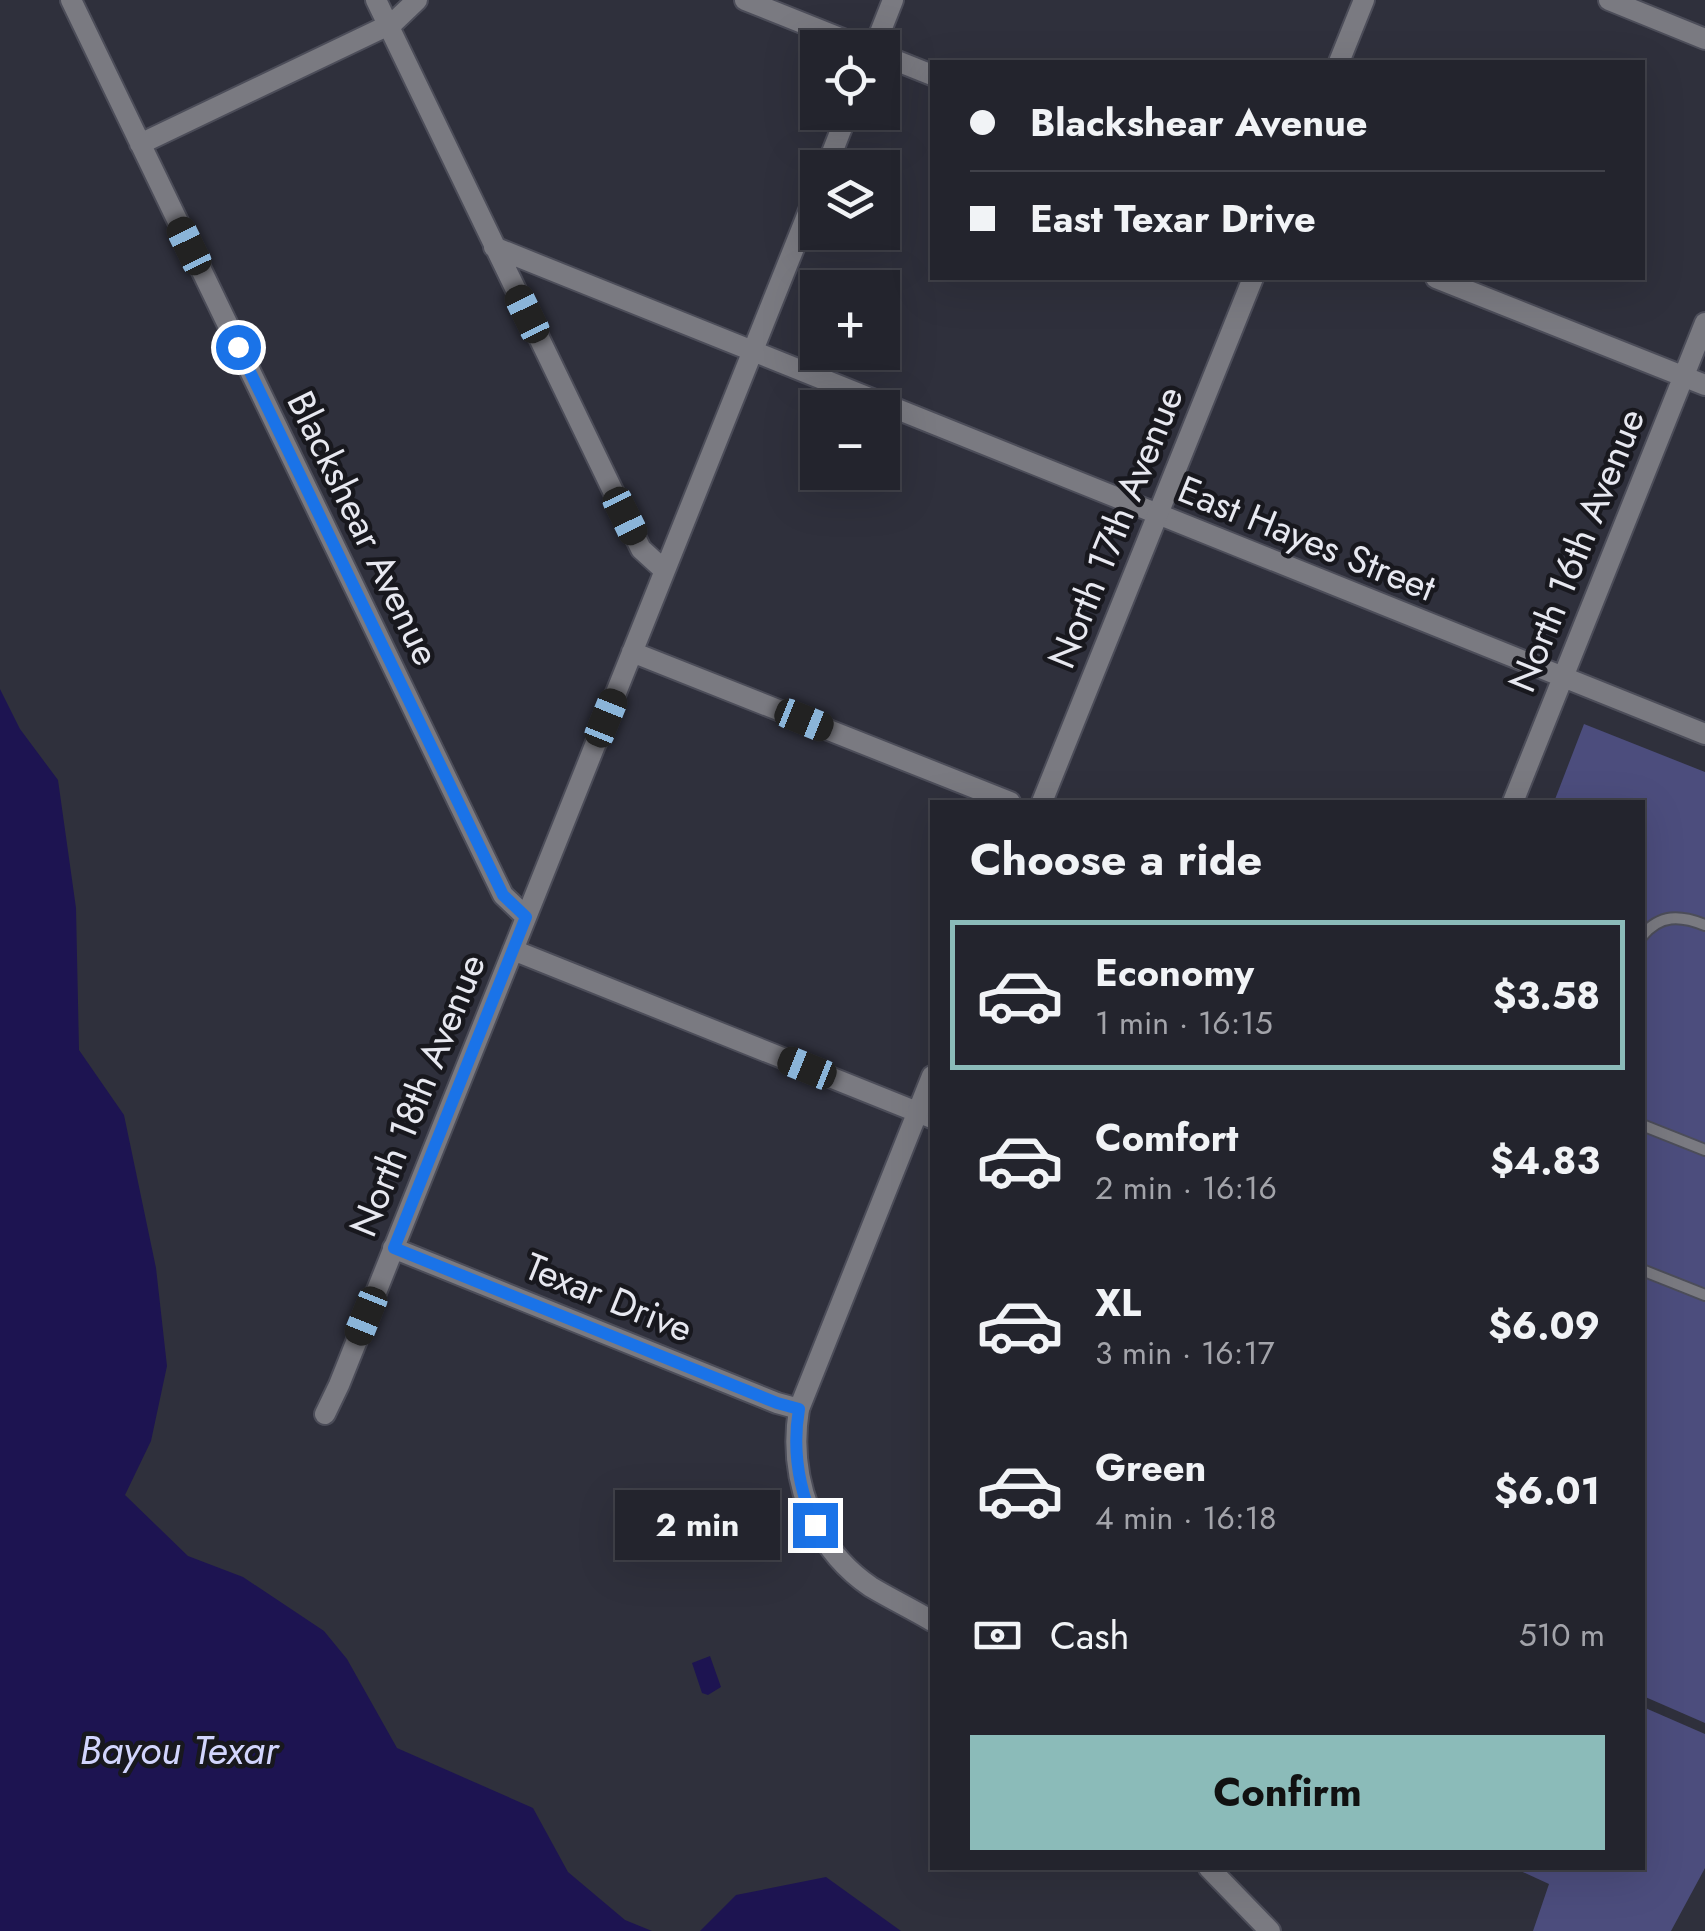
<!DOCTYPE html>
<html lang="en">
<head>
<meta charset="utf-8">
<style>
  body { margin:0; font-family:Jost,sans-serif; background:#2b2c35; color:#f1f3f6; height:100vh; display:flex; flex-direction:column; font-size:38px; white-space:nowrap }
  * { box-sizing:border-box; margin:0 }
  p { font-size:32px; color:#a3a4aa }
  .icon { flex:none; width:55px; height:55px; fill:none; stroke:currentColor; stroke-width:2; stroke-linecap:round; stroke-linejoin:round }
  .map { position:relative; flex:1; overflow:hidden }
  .drawer { position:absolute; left:930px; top:800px; width:715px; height:1070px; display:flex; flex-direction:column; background:#23242d; border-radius:0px; box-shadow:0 10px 40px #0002,0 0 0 2px #404149 }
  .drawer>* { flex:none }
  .top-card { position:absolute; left:930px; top:60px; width:715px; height:220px; border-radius:0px; box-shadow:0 10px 40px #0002,0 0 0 2px #404149; display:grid; align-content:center; height:220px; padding:0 40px; background:#23242d }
  .fabs { position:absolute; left:800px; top:30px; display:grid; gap:20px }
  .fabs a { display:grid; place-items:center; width:100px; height:100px; border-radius:0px; background:#23242d; box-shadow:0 10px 40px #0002,0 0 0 2px #404149; font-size:50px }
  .end { position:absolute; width:45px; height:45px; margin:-22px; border:12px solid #1a73e8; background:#fff; box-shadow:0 0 0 5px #fff }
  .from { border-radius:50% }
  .bubble { position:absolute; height:70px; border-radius:0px; background:#23242d; box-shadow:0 10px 40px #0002,0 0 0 2px #404149; font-size:32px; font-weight:700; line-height:70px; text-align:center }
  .car { position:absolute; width:30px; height:60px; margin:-30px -15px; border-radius:12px; box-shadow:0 0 8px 2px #0007; background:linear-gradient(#222 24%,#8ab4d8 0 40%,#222 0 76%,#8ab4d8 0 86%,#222 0) }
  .top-card b { display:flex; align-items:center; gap:35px; height:95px; font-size:38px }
  .top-card b+b { border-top:2px solid #404149 }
  .top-card i { width:25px; height:25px; background:#f1f3f6 }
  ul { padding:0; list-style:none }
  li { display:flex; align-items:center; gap:30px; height:150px; margin:0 20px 15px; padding:0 20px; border:5px solid transparent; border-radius:0px }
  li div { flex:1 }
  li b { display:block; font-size:38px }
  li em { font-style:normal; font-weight:700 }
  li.active { border-color:#8bbbb9 }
  li>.icon { width:90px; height:90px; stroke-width:1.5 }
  h2 { padding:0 40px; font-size:45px; line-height:120px }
  .pay { display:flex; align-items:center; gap:25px; height:110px; padding:0 40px; font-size:38px }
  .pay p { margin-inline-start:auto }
  .action { display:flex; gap:20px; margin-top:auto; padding:20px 40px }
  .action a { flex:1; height:115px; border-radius:0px; background:#8bbbb9; color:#111; font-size:40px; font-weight:700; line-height:115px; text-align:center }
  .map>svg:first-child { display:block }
  .green { fill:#4c4d7d }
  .water { fill:#1d1451 }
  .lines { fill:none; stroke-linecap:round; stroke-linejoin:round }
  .service-casing { stroke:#4c4d59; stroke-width:14 }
  .minor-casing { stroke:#4c4d59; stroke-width:24 }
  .tertiary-casing { stroke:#4c4d59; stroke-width:24 }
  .service { stroke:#7a7a81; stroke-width:10 }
  .minor { stroke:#7a7a81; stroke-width:20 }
  .tertiary { stroke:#7a7a81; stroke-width:20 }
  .route { stroke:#1a73e8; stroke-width:12 }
  .labels { text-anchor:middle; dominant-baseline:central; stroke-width:9; stroke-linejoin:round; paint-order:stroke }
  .street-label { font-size:38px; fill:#e7e8f0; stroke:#18181e }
  .water-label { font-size:40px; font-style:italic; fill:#d2d5fd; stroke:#18181e }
</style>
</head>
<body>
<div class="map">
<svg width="1705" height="1931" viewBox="0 0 1705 1931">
  <rect width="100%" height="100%" fill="#2f303c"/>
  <!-- green -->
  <path class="green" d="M1584 724 1705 772V1723L1643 1696 1642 802H1554Z
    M1643 1707 1705 1734V1868L1671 1931H1533L1549 1884 1514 1868H1642Z"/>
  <!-- water -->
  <path class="water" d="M0 689 20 729 58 780 76 908 79 1050 124 1115 156 1268 167 1366 151 1441 125 1495 188 1556 243 1577 324 1631 347 1659 397 1748 533 1808 568 1872 625 1920 652 1931H0Z
    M710 1656 721 1687 708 1695 702 1693 692 1663Z
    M826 1877 901 1931H700L736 1895Z"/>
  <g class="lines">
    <!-- service casing -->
    <g class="service-casing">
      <path id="service" d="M1642 936C1660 914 1680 915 1705 925
        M1642 1125 1705 1150
        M1642 1270 1705 1295"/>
    </g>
    <!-- minor casing -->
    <g class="minor-casing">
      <path id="minor" d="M71 0 503 895 526 917
        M376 0 641 549 664 570
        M745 0 865 48
        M1609 0 1705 39
        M874 48 893 0
        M882 55 932 75
        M140 144 393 23 417 0
        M826 168 848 112
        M494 247 1705 734
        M1436 278 1705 385
        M632 652 1010 802
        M1513 802 1705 323
        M513 950 932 1118
        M393 1248 777 1403 799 1409
        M325 1414 339 1385 818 188"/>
    </g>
    <!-- tertiary casing -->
    <g class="tertiary-casing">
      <path id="tertiary" d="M1339 62 1364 0
        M1042 802 1253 278
        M932 1076 799 1409C788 1477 812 1547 871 1587 891 1599 912 1609 932 1621
        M1209 1868 1270 1931"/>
    </g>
    <!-- service -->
    <use href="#service" class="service"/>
    <!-- minor -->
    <use href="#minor" class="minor"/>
    <!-- tertiary -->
    <use href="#tertiary" class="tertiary"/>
  </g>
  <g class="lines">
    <!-- route -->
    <path class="route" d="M238 347 503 895 526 917 394 1248 777 1403 799 1409C792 1450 798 1487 815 1525"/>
  </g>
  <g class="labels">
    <!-- street labels -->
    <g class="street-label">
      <text transform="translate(1115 527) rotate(-68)">North 17th Avenue</text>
      <text transform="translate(364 528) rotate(64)">Blackshear Avenue</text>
      <text transform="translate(1307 538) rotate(22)">East Hayes Street</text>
      <text transform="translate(1576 550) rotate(-68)">North 16th Avenue</text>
      <text transform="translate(417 1095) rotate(-68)">North 18th Avenue</text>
      <text transform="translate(609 1297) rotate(22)">Texar Drive</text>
    </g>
    <!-- water labels -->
    <g class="water-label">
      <text x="179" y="1750">Bayou Texar</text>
    </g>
  </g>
</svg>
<div class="fabs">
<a><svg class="icon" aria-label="locate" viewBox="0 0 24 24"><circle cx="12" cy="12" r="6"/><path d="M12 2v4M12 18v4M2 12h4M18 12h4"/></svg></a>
<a><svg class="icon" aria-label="layers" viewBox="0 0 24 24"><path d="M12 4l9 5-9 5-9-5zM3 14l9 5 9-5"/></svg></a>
<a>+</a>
<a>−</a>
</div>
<i class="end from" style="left:238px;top:347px"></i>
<i class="end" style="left:815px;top:1525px"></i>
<div class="bubble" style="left:615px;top:1490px;width:165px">2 min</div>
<i class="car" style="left:189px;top:246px;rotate:334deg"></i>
<i class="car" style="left:527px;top:314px;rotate:334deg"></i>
<i class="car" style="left:625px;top:516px;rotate:154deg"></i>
<i class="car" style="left:606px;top:718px;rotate:22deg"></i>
<i class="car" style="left:804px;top:720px;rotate:112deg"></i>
<i class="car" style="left:807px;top:1068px;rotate:292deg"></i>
<i class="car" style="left:366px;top:1316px;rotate:202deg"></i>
<div class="top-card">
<b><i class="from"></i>Blackshear Avenue</b>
<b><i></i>East Texar Drive</b>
</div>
<section class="drawer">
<h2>Choose a ride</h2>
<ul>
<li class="active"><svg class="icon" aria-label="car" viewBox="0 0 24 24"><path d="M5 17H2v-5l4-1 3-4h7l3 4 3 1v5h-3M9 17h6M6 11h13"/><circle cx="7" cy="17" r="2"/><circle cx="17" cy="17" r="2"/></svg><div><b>Economy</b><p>1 min · 16:15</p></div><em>$3.58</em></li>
<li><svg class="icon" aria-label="car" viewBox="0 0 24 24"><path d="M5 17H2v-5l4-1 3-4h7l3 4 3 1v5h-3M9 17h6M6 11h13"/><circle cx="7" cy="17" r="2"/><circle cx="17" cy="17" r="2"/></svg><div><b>Comfort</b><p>2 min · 16:16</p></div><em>$4.83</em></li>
<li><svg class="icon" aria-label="car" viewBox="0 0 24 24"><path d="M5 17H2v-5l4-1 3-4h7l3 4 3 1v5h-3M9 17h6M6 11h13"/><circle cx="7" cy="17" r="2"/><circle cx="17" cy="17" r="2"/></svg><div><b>XL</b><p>3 min · 16:17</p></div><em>$6.09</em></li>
<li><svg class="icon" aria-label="car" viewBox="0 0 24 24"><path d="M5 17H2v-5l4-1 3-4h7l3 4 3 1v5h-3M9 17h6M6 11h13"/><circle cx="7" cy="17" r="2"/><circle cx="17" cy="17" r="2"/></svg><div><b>Green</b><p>4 min · 16:18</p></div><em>$6.01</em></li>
</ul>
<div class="pay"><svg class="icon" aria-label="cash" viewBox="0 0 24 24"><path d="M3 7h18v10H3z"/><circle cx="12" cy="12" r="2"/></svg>Cash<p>510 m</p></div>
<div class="action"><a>Confirm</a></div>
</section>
</div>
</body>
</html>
